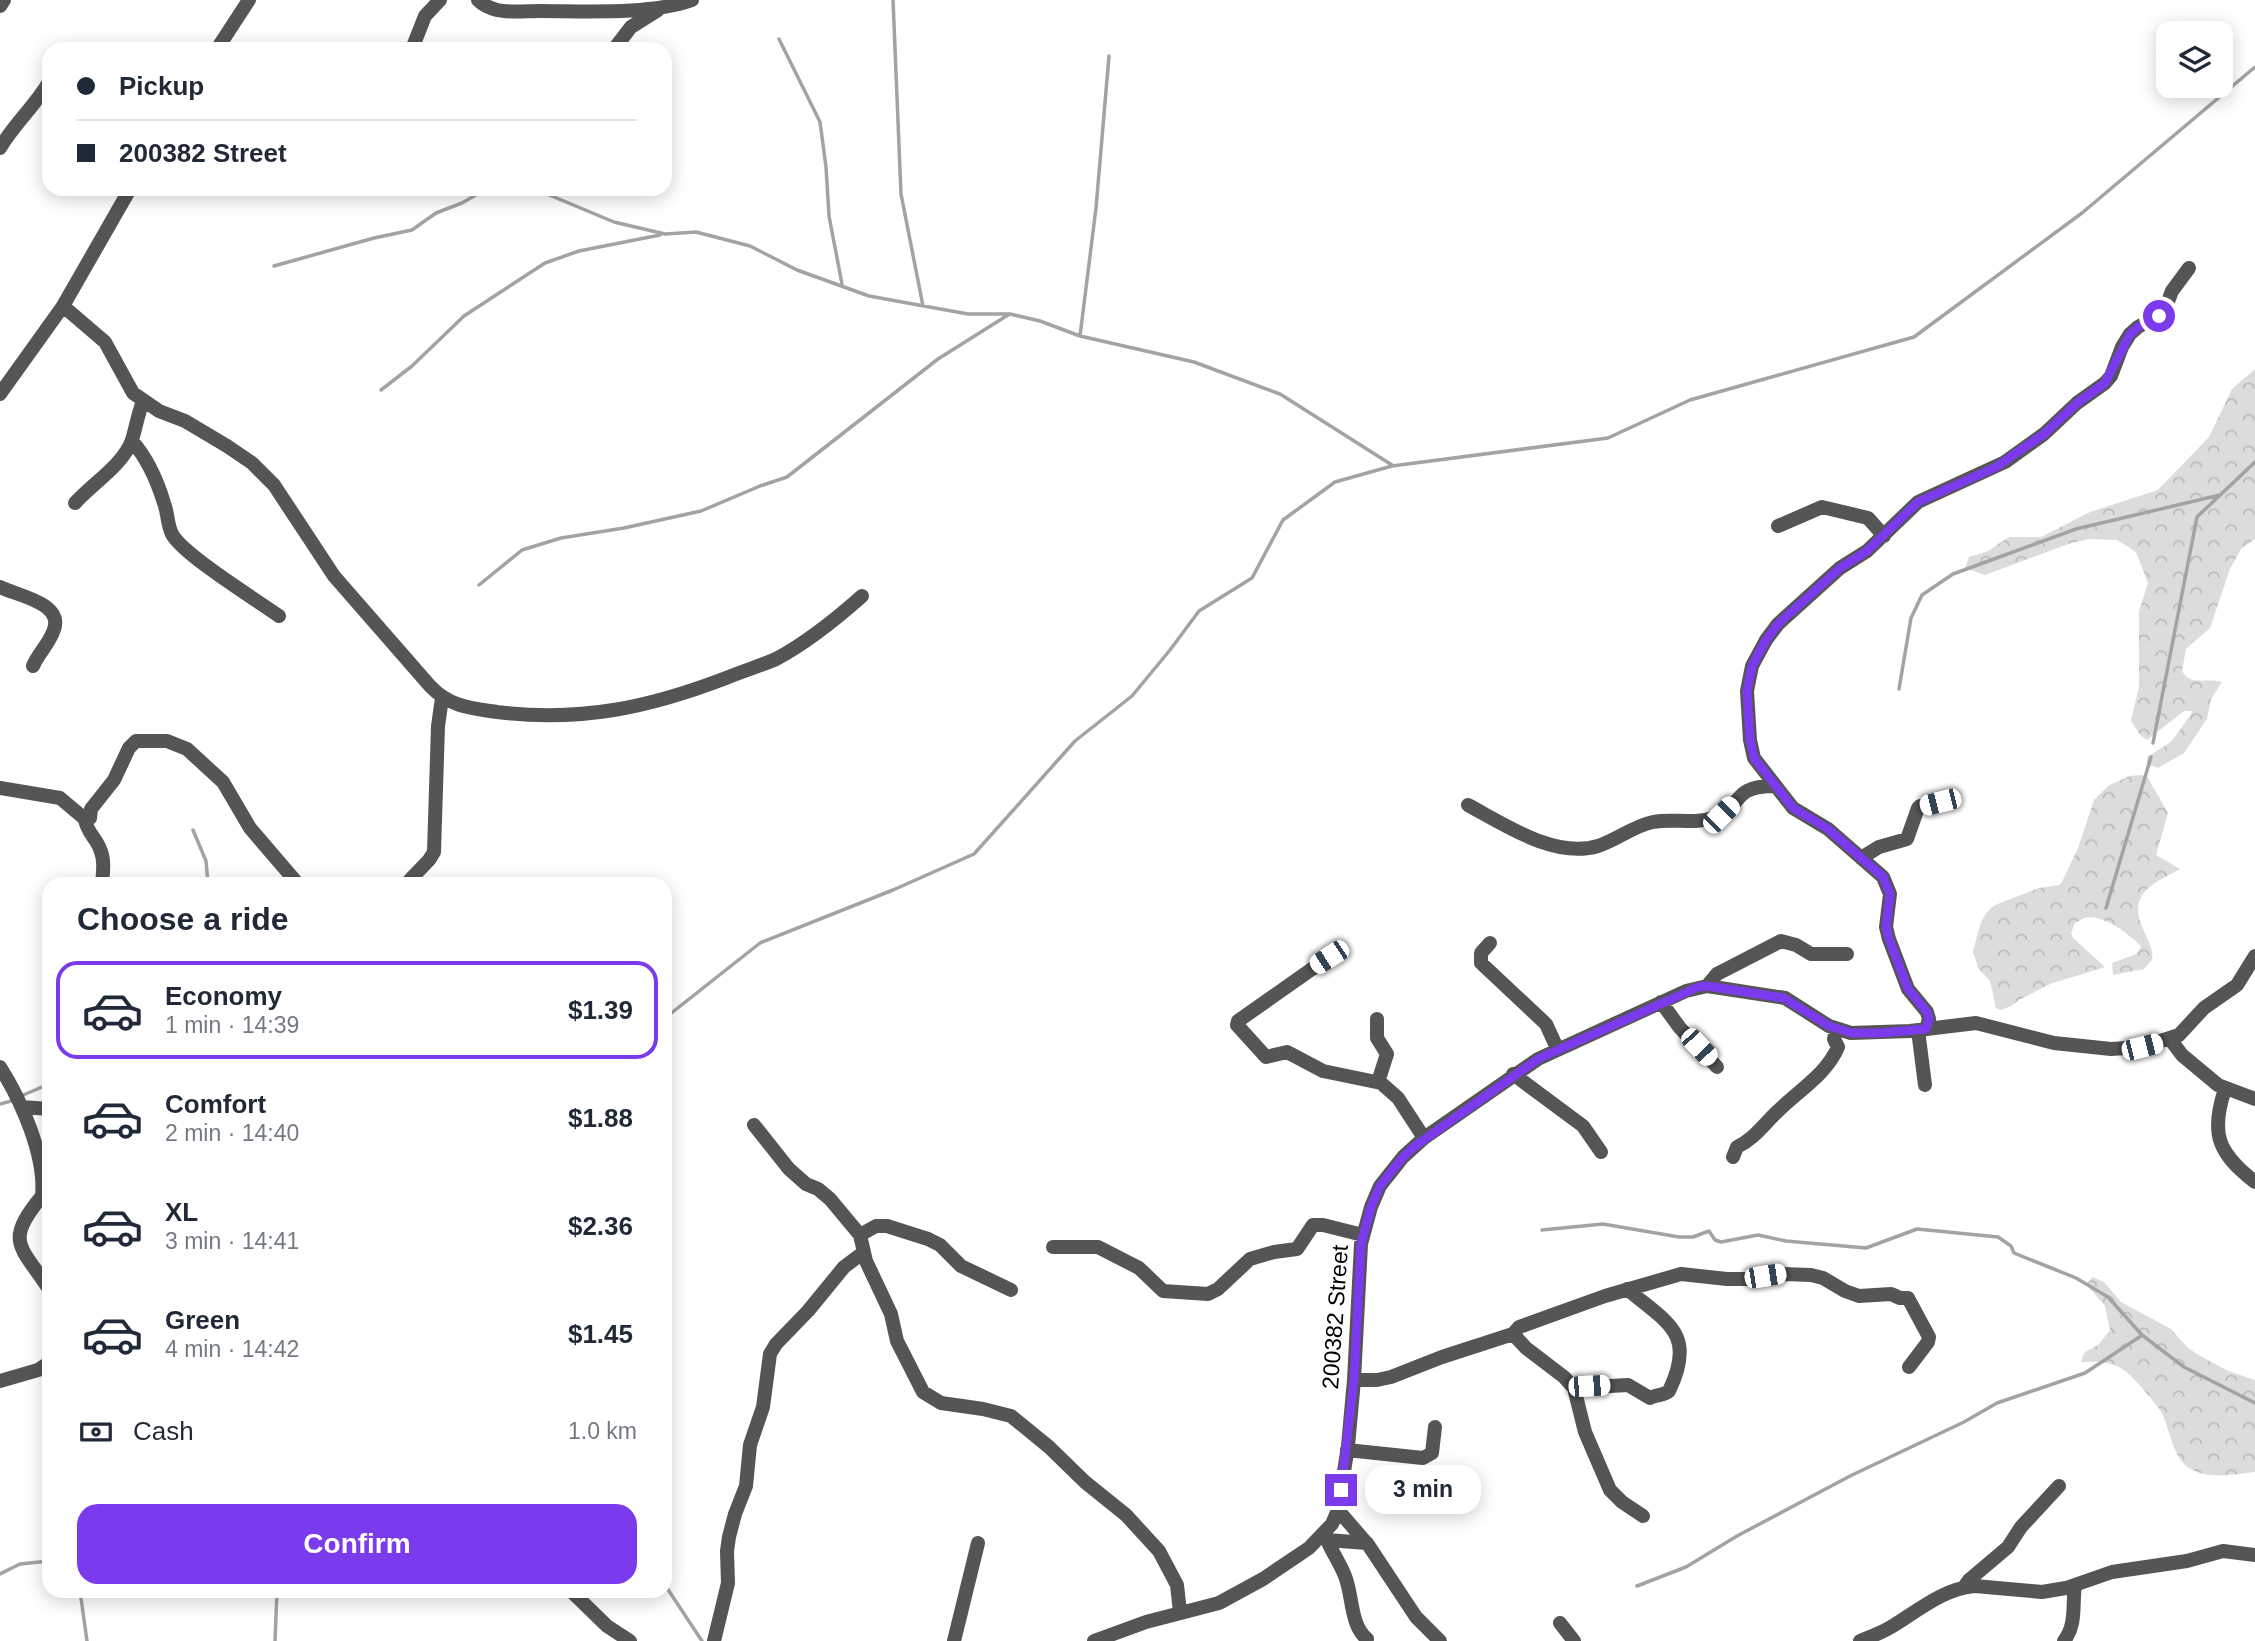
<!DOCTYPE html>
<html lang="en">
<head>
<meta charset="utf-8">
<style>
  body { margin:0; font-family:Arial,sans-serif; background:#f2f2f3; color:#1f2937; height:100vh; display:flex; flex-direction:column; font-size:26px; white-space:nowrap }
  * { box-sizing:border-box; margin:0 }
  p { font-size:23px; color:#747a83 }
  .icon { flex:none; width:38px; height:38px; fill:none; stroke:currentColor; stroke-width:2; stroke-linecap:round; stroke-linejoin:round }
  .map { position:relative; flex:1; overflow:hidden }
  .side { position:absolute; left:42px; top:877px; width:630px; height:721px; display:flex; flex-direction:column; background:#fff; border-radius:21px; box-shadow:0 4px 18px #0003 }
  .side>* { flex:none }
  .banner { position:absolute; left:42px; top:42px; width:630px; height:154px; border-radius:21px; box-shadow:0 4px 18px #0003; display:grid; align-content:center; height:154px; padding:0 35px; background:#fff }
  .buttons { position:absolute; left:2156px; top:21px; display:grid; gap:14px }
  .buttons a { display:grid; place-items:center; width:77px; height:77px; border-radius:14px; background:#fff; box-shadow:0 4px 18px #0003; font-size:35px }
  .end { position:absolute; width:32px; height:32px; margin:-16px; border:9px solid #7c3aed; background:#fff; box-shadow:0 0 0 4px #fff }
  .from { border-radius:50% }
  .bubble { position:absolute; height:49px; border-radius:21px; background:#fff; box-shadow:0 4px 18px #0003; font-size:23px; font-weight:800; line-height:49px; text-align:center }
  .car { position:absolute; width:21px; height:42px; margin:-21px -10px; border-radius:9px; box-shadow:0 0 5px 2px #0007; background:linear-gradient(#fff 24%,#345 0 40%,#fff 0 76%,#345 0 86%,#fff 0) }
  .banner b { display:flex; align-items:center; gap:24px; height:66px; font-size:26px }
  .banner b+b { border-top:2px solid #e0e1e3 }
  .banner i { width:18px; height:18px; background:#1f2937 }
  ul { padding:0; list-style:none }
  li { display:flex; align-items:center; gap:21px; height:98px; margin:0 14px 10px; padding:0 21px; border:4px solid transparent; border-radius:21px }
  li div { flex:1 }
  li b { display:block; font-size:26px }
  li em { font-style:normal; font-weight:800 }
  li.current { border-color:#7c3aed }
  li>.icon { width:63px; height:63px; stroke-width:1.5 }
  h2 { padding:0 35px; font-size:32px; line-height:84px }
  .pay { display:flex; align-items:center; gap:18px; height:77px; padding:0 35px; font-size:26px }
  .pay p { margin-inline-start:auto }
  .action { display:flex; gap:14px; margin-top:auto; padding:14px 35px }
  .action a { flex:1; height:80px; border-radius:21px; background:#7c3aed; color:#fff; font-size:28px; font-weight:800; line-height:80px; text-align:center }
  .map>svg:first-child { display:block }
  .forest { fill:url(#forest-crowns) }
  .lines { fill:none; stroke-linecap:round; stroke-linejoin:round }
  .stream { stroke:#a3a3a3; stroke-width:3.5 }
  .minor { stroke:#555; stroke-width:14 }
  .route { stroke:#7c3aed; stroke-width:9 }
  .labels { text-anchor:middle; dominant-baseline:central; stroke-width:7; stroke-linejoin:round; paint-order:stroke }
  .street-label { font-size:23px; fill:#000; stroke:#fff }
</style>
</head>
<body>
<div class="map">
<svg width="2255" height="1641" viewBox="0 0 2255 1641">
  <defs>
    <pattern id="forest-crowns" width="20" height="18" patternUnits="userSpaceOnUse" patternTransform="scale(1.75)"><rect width="20" height="18" fill="#dcdcdc"/><path d="M2 6a3 3 0 1 1 6 0M12 15a3 3 0 1 1 6 0" fill="none" stroke="#bbb"/></pattern>
  </defs>
  <rect width="100%" height="100%" fill="#fff"/>
  <!-- forest -->
  <path class="forest" d="M2255 369V539L2241 549 2230 569 2210 628 2186 649 2182 671C2191 687 2208 677 2222 682L2211 699 2207 719 2184 753 2158 768 2147 764V757L2171 742 2192 713 2191 711H2184L2147 740 2141 736 2131 721 2139 686V611L2148 583 2136 552 2117 540 2090 539 2071 543 1985 575 1965 568 1969 557 1988 551 2009 537H2041L2090 512 2158 490 2209 437 2232 389Z
    M2142 775 2148 778 2168 813 2156 855 2180 869C2153 884 2127 893 2143 929 2147 939 2154 949 2152 960L2144 969 2113 975 2112 963 2136 954 2141 947C2132 935 2101 913 2085 918 2081 919 2078 922 2075 923L2071 933 2073 938 2105 967 2050 984 2019 1000 2011 1006 2001 1010 1996 1008 1990 981 1978 968 1973 951 1981 922 1987 912 1995 905 2039 888 2059 885 2062 882 2078 848 2094 800 2108 786 2129 776Z
    M2093 1277 2104 1282 2121 1302 2171 1329 2188 1348 2197 1354 2228 1371 2255 1380V1472C2234 1474 2210 1480 2191 1469 2174 1460 2171 1435 2164 1418 2161 1409 2154 1403 2149 1396 2125 1368 2119 1360 2081 1362L2084 1353 2099 1344 2110 1330 2105 1306 2086 1284Z"/>
  <g class="lines">
    <!-- stream -->
    <path class="stream" d="M893 0 901 194 923 306
      M779 39 820 122 826 167 829 216 842 284
      M535 189 614 222 665 234 696 232 750 246 797 270 869 296 968 314H1010L1040 321 1080 336 1194 362 1280 394 1392 465
      M274 266 374 238 412 230 436 213 462 203 486 189
      M1080 336 1096 208 1109 56
      M381 390 412 366 464 316 545 263 579 251 660 235
      M479 585 522 550 561 538 624 528 701 511 760 486 787 477 938 359 1008 315
      M1899 689 1911 618 1922 595 1953 574 2076 529 2220 495
      M2153 743 2197 517 2255 462
      M193 830 206 861 208 884
      M2106 908 2151 757
      M665 1018 760 943 893 890 974 854 1075 741 1132 696 1170 650 1199 611 1252 578 1283 520 1335 482 1392 466 1608 438 1690 400 1914 337 2082 213 2255 67
      M21 1096 49 1084
      M0 1104 11 1101
      M1542 1230 1603 1224 1679 1237H1693L1709 1231 1715 1240 1721 1242 1758 1235 1786 1241 1866 1248 1917 1229 1998 1237 2011 1246 2014 1253 2076 1278 2108 1297 2142 1335 2184 1367 2255 1403
      M0 1574 20 1564 49 1561
      M665 1585 702 1641
      M1637 1586 1686 1567 1737 1536 1850 1476 1964 1422 1997 1403 2085 1373 2141 1336
      M80 1591 87 1641
      M275 1641 277 1591"/>
    <!-- minor -->
    <path class="minor" d="M478 0C483 5 490 8 497 10 510 13 527 11 540 11 584 11 651 15 692 0
      M0 6 4 0
      M217 49 249 0
      M412 49 425 16 440 0
      M614 49 631 27 658 10
      M0 148C14 124 35 106 49 82
      M63 306 105 342 133 393 159 411 185 421 227 446 252 463 274 485 334 576 430 686C450 707 470 708 497 712 581 722 648 708 726 678 743 671 760 666 776 659 808 642 835 620 862 596
      M0 394 63 306 130 189
      M132 441C147 458 157 480 164 503 168 513 167 524 172 534 182 554 258 601 279 616
      M75 503C93 483 123 465 132 440 136 427 138 414 143 401
      M1778 526 1822 507 1868 518 1884 536
      M0 587C18 596 66 603 53 632 48 645 38 654 33 666
      M0 788 60 798 85 819 90 818 91 809 114 780 129 748 136 741H167L187 749 223 782 250 828 298 884
      M1468 805C1505 825 1555 859 1598 846 1617 840 1633 826 1653 822 1675 818 1695 825 1716 817 1744 806 1730 786 1775 786
      M85 819C86 831 96 838 100 849 105 860 103 872 102 884
      M1861 858 1879 847 1907 839 1918 808 1920 806 1940 802
      M406 884 429 860 434 852 438 726 442 698
      M1490 943 1481 953V963L1546 1024 1557 1048
      M1329 957 1238 1021 1237 1025 1266 1057 1287 1052 1323 1071 1381 1083 1398 1098 1424 1138
      M1707 986 1717 974 1781 941 1796 945 1811 954H1847
      M1661 1002 1680 1028 1717 1067
      M1377 1019V1038L1387 1054 1378 1082
      M1926 1029 1929 1019 1927 1012 1908 989 1889 939 1886 927 1890 894 1883 877 1828 829 1793 808 1754 758 1750 740 1747 691 1752 666 1766 640 1778 624 1840 568 1867 551 1918 502 2005 462 2044 434 2077 403 2105 383 2111 376 2122 347 2130 334 2138 327 2164 312 2172 291 2189 268
      M1918 1030 1925 1085
      M2170 1039 2182 1055 2218 1085 2255 1099
      M0 1067C21 1100 46 1156 42 1196 4 1242 20 1245 49 1289
      M1513 1074 1583 1126 1601 1152
      M2225 1089C2210 1134 2218 1153 2255 1182
      M22 1107 49 1109
      M754 1125 789 1169 806 1184 818 1189 830 1199 860 1235 866 1261 891 1314 897 1341 923 1392 941 1403 983 1409 1011 1416 1049 1447 1085 1482 1126 1515 1159 1551 1177 1585 1180 1612
      M1733 1157 1737 1147C1754 1139 1764 1124 1778 1111 1799 1090 1826 1075 1838 1047L1834 1039 1836 1029
      M860 1235 876 1226H887L928 1239 940 1245 961 1266 1011 1290
      M1053 1247H1098L1139 1268 1163 1291 1208 1294 1218 1289 1250 1259 1274 1252 1297 1249 1313 1225H1323L1363 1235
      M1513 1334 1526 1348 1564 1377 1574 1388 1585 1432 1610 1490 1622 1502 1643 1516
      M1354 1380H1377L1391 1377 1442 1357 1513 1334 1519 1327 1605 1296 1681 1274 1727 1279H1749L1782 1274 1811 1275 1823 1278 1845 1291 1859 1296 1891 1294 1900 1298H1908L1929 1337 1928 1342 1909 1367
      M0 1381 38 1370 49 1363
      M1574 1388 1628 1385 1650 1398C1656 1394 1664 1396 1669 1391 1697 1333 1667 1323 1627 1289
      M1347 1450 1423 1458 1432 1453 1435 1427
      M1338 1510 1369 1546 1416 1617 1440 1641
      M1324 1534 1327 1540 1367 1543
      M1327 1540C1332 1552 1340 1563 1345 1576 1353 1596 1350 1625 1367 1639
      M1964 1587 1969 1580 2008 1547 2021 1527 2059 1486
      M571 1591 607 1626 630 1641
      M1560 1623 1574 1641
      M714 1641 728 1583 727 1551 729 1537 735 1514 746 1486 750 1445 763 1407 770 1354 776 1344 808 1311 844 1267 864 1252
      M954 1641 978 1543
      M1094 1641 1146 1622 1219 1603 1263 1579 1309 1548 1332 1524 1338 1510 1348 1446 1354 1380 1361 1244 1371 1207 1380 1186 1403 1157 1424 1138 1538 1059 1686 991 1707 986 1785 998 1829 1026 1851 1033 1910 1031 1976 1023 2054 1043 2111 1049 2142 1047 2179 1035 2204 1008 2237 985 2255 956
      M1860 1641C1870 1637 1881 1633 1891 1627 1918 1611 1942 1589 1975 1586L2042 1592 2066 1588 2112 1572 2187 1561 2223 1551 2255 1555
      M2064 1641C2077 1624 2072 1605 2075 1585"/>
  </g>
  <g class="lines">
    <!-- route -->
    <path class="route" d="M1341 1490 1354 1380 1361 1244 1371 1207 1380 1186 1403 1157 1415 1146 1538 1059 1698 987 1707 986 1784 998 1829 1026 1852 1033H1880L1926 1029 1929 1019 1927 1012 1908 989 1889 939 1886 927 1890 894 1883 877 1828 829 1793 808 1754 758 1750 740 1747 691 1752 666 1766 640 1778 624 1840 568 1867 551 1918 502 1996 467 2044 434 2077 403 2105 383 2130 334 2138 327 2159 316"/>
  </g>
  <g class="labels">
    <!-- street labels -->
    <g class="street-label">
      <text transform="translate(1335 1317) rotate(-86)">200382 Street</text>
    </g>
  </g>
</svg>
<div class="buttons">
<a><svg class="icon" aria-label="layers" viewBox="0 0 24 24"><path d="M12 4l9 5-9 5-9-5zM3 14l9 5 9-5"/></svg></a>
</div>
<i class="end from" style="left:2159px;top:316px"></i>
<i class="end" style="left:1341px;top:1490px"></i>
<div class="bubble" style="left:1365px;top:1465px;width:116px">3 min</div>
<i class="car" style="left:1940px;top:802px;rotate:256deg"></i>
<i class="car" style="left:1721px;top:815px;rotate:45deg"></i>
<i class="car" style="left:1329px;top:957px;rotate:237deg"></i>
<i class="car" style="left:1699px;top:1047px;rotate:137deg"></i>
<i class="car" style="left:2142px;top:1047px;rotate:76deg"></i>
<i class="car" style="left:1765px;top:1276px;rotate:81deg"></i>
<i class="car" style="left:1589px;top:1386px;rotate:87deg"></i>
<div class="banner">
<b><i class="from"></i>Pickup</b>
<b><i></i>200382 Street</b>
</div>
<section class="side">
<h2>Choose a ride</h2>
<ul>
<li class="current"><svg class="icon" aria-label="car" viewBox="0 0 24 24"><path d="M5 17H2v-5l4-1 3-4h7l3 4 3 1v5h-3M9 17h6M6 11h13"/><circle cx="7" cy="17" r="2"/><circle cx="17" cy="17" r="2"/></svg><div><b>Economy</b><p>1 min · 14:39</p></div><em>$1.39</em></li>
<li><svg class="icon" aria-label="car" viewBox="0 0 24 24"><path d="M5 17H2v-5l4-1 3-4h7l3 4 3 1v5h-3M9 17h6M6 11h13"/><circle cx="7" cy="17" r="2"/><circle cx="17" cy="17" r="2"/></svg><div><b>Comfort</b><p>2 min · 14:40</p></div><em>$1.88</em></li>
<li><svg class="icon" aria-label="car" viewBox="0 0 24 24"><path d="M5 17H2v-5l4-1 3-4h7l3 4 3 1v5h-3M9 17h6M6 11h13"/><circle cx="7" cy="17" r="2"/><circle cx="17" cy="17" r="2"/></svg><div><b>XL</b><p>3 min · 14:41</p></div><em>$2.36</em></li>
<li><svg class="icon" aria-label="car" viewBox="0 0 24 24"><path d="M5 17H2v-5l4-1 3-4h7l3 4 3 1v5h-3M9 17h6M6 11h13"/><circle cx="7" cy="17" r="2"/><circle cx="17" cy="17" r="2"/></svg><div><b>Green</b><p>4 min · 14:42</p></div><em>$1.45</em></li>
</ul>
<div class="pay"><svg class="icon" aria-label="cash" viewBox="0 0 24 24"><path d="M3 7h18v10H3z"/><circle cx="12" cy="12" r="2"/></svg>Cash<p>1.0 km</p></div>
<div class="action"><a>Confirm</a></div>
</section>
</div>
</body>
</html>
